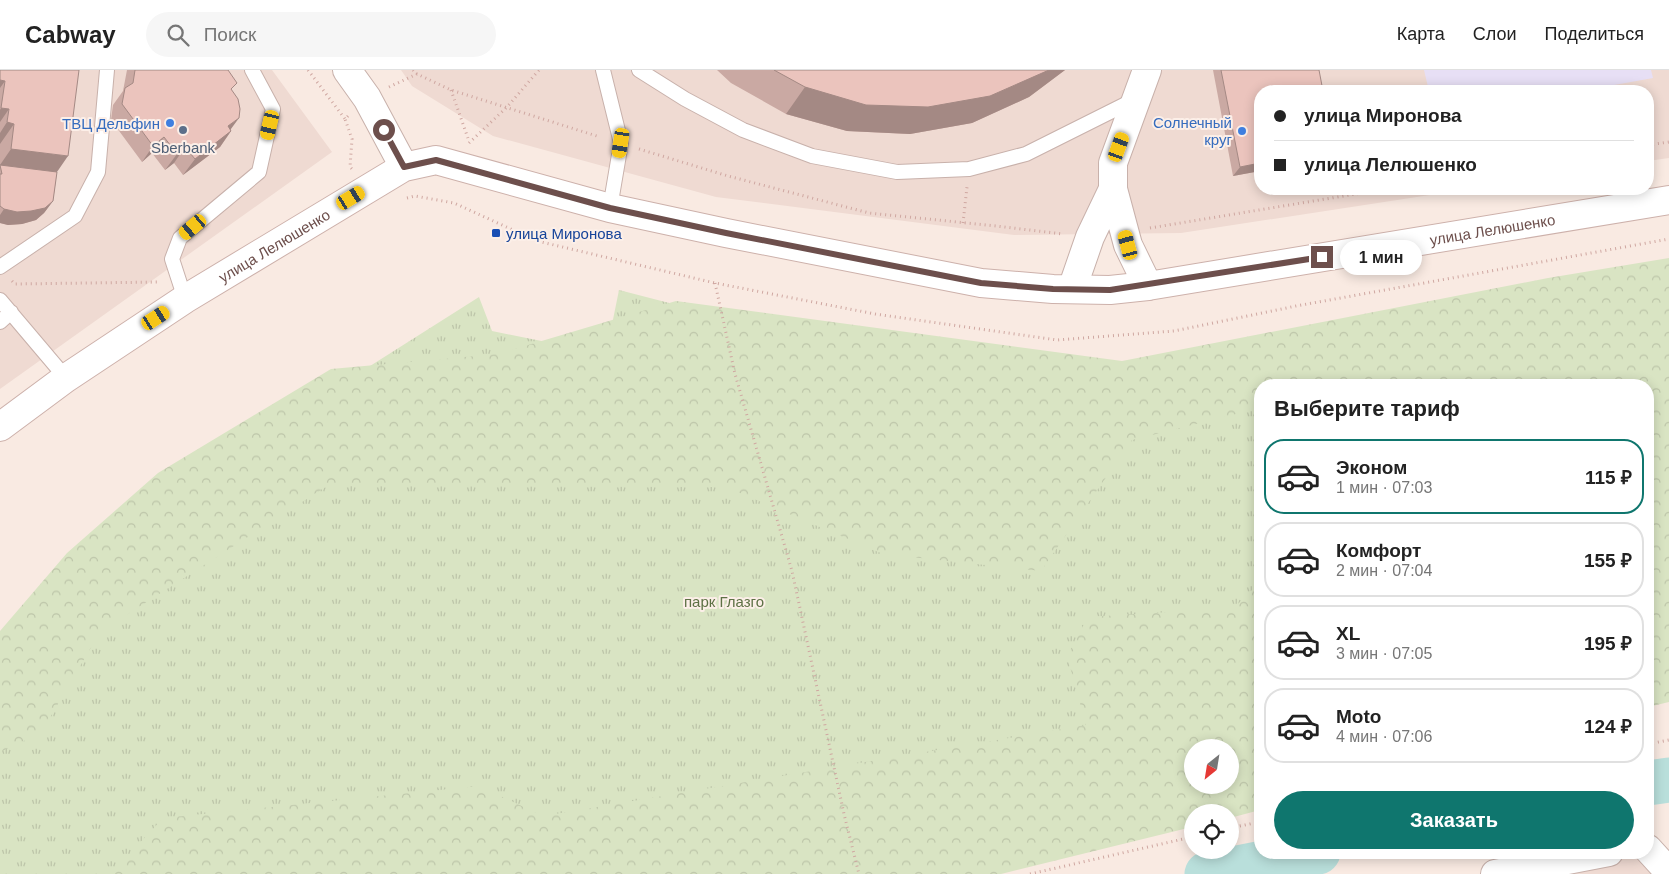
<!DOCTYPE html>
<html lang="ru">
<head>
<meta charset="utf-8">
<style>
  body { margin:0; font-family:Arial,sans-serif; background:#f6f6f6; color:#222; height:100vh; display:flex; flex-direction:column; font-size:19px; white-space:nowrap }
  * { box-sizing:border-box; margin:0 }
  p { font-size:16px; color:#767676 }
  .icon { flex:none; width:28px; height:28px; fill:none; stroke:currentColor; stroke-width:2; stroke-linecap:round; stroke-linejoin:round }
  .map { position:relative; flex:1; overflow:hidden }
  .drawer { position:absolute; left:1254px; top:309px; width:400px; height:480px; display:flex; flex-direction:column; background:#fff; border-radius:20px; box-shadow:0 2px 12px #0003 }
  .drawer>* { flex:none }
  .banner { position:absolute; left:1254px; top:15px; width:400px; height:110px; border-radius:20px; box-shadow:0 2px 12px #0003; display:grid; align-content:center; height:110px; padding:0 20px; background:#fff }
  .needle { width:32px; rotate:210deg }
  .controls { position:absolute; left:1184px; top:669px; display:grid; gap:10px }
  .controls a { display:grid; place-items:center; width:55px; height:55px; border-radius:50%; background:#fff; box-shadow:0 2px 12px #0003; font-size:25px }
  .end { position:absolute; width:22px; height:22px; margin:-11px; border:6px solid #6d4f4c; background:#fff; box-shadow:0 0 0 2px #fff }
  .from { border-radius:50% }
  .bubble { position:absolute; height:35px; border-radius:18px; background:#fff; box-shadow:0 2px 12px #0003; font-size:16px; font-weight:800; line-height:35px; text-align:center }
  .car { position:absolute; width:15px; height:30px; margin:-15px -8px; border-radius:6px; box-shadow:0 0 4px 1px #0007; background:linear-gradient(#f5c518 24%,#345 0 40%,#f5c518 0 76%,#345 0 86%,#f5c518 0) }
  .banner b { display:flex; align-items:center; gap:18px; height:48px; font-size:19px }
  .banner b+b { border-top:1px solid #e0e0e0 }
  .banner i { width:12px; height:12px; background:#222 }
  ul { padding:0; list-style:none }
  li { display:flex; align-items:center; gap:15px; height:75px; margin:0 10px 8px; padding:0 10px; border:2px solid #e0e0e0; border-radius:20px }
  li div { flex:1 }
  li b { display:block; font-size:19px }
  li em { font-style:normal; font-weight:800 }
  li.selected { border-color:#0f766e }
  li>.icon { width:45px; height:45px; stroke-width:1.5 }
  h2 { padding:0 20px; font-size:22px; line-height:60px }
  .action { display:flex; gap:10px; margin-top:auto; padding:10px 20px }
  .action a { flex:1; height:58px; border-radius:30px; background:#0f766e; color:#fff; font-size:20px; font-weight:800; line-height:58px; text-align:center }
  header { display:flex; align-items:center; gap:30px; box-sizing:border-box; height:70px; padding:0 25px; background:#fff; border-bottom:1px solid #e0e0e0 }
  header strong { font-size:24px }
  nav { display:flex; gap:28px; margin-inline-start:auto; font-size:18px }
  .search { width:350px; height:45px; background:#f6f6f6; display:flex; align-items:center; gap:12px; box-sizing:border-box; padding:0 18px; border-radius:28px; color:#767676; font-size:19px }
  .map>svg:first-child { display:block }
  .residential { fill:#efdad2 }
  .education { fill:#e7dff5 }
  .grass { fill:url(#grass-tufts) }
  .forest { fill:url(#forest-crowns); fill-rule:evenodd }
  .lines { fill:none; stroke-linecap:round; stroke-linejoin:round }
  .river { stroke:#b9dfdb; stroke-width:45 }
  .lane-casing { stroke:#c8b1ab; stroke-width:16 }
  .street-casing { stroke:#c8b1ab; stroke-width:30 }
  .secondary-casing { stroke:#cdb1ab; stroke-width:30 }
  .path { stroke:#cfa7a1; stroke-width:3; stroke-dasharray:1 4; stroke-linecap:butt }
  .lane { stroke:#fff; stroke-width:14 }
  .street { stroke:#fff; stroke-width:28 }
  .secondary { stroke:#fff; stroke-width:28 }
  .wall { fill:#caa9a3 }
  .shaded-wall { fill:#a48984 }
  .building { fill:#ebc4bd; stroke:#a48984 }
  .route { stroke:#6d4f4c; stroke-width:6 }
  .shop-dot { fill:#3f7fe0; stroke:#fcefe8; stroke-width:2 }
  .service-dot { fill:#5c6f8a; stroke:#fcefe8; stroke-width:2 }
  .transit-dot { fill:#1a4fb4; stroke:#fcefe8; stroke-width:2 }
  .labels { text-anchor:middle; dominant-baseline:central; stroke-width:4; stroke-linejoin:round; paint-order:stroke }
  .shop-label { font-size:15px; fill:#366cbe; stroke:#fcefe8; text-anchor:end }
  .service-label { font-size:15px; fill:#4e5e75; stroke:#fcefe8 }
  .street-label { font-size:15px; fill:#6d4f4c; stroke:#fcefe8 }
  .transit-label { font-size:15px; fill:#164399; stroke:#fcefe8; text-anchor:start }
  .park-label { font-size:15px; fill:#5e7145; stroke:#fcefe8 }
</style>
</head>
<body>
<header>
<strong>Cabway</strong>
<div class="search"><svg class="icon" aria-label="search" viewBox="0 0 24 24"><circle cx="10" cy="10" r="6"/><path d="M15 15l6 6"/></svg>Поиск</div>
<nav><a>Карта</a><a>Слои</a><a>Поделиться</a></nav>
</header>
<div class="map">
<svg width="1669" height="804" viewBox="0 0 1669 804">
  <defs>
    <pattern id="grass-tufts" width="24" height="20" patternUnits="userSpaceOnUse" patternTransform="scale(1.25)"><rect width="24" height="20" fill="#d9e4c3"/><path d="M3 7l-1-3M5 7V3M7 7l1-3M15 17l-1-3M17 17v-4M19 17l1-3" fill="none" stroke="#bdc5a9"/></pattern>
    <pattern id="forest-crowns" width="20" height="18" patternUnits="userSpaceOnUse" patternTransform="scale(1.25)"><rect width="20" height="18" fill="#d9e4c3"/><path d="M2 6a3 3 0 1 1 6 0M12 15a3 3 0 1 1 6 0" fill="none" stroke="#bdc5a9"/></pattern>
  </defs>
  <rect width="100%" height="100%" fill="#f9eae2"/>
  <!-- residential -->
  <path class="residential" d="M0 0H272L332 82 0 319Z
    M401 0H1669V88L1648 91V21H1260V119H1469L1181 163 1014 165 716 127 493 66 412 16Z
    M1648 782 1669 804H1518L1615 783Z"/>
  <!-- education -->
  <path class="education" d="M1424 0H1651L1653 8 1581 21H1429Z"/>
  <!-- grass -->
  <path class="grass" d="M619 220 1078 339 1669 239 1648 315H1260V703L1230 678H1192V715L840 804H0V597L119 455 479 227 492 261 606 284Z"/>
  <!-- forest -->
  <path class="forest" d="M1669 188V632L1648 637V315H1260V338L1132 370 1041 501 883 484 726 417 327 416 100 562 41 663 0 682V561L67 483 158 403 331 299 498 284 676 231 1122 291 1548 208Z
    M1260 512V740L1230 748V742H1192V757L1001 804H111L163 748 479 716 543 746 1086 655 1067 586 1088 547 1234 538ZM1192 678H1230V715H1192Z"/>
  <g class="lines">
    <!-- river -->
    <path class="river" d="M1648 713 1669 710
      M1207 804 1318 782"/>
    <!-- lane casing -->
    <g class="lane-casing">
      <path id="lane" d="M603 0 621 73 610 138
        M639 0 685 29 743 60 812 86 897 102 969 99 1026 84 1134 30
        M0 197 75 146 98 102 107 0
        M185 229 172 189 180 168 259 102 273 39 252 0
        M0 230 66 308
        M0 252 11 242"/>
    </g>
    <!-- street casing -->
    <g class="street-casing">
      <path id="street" d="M347 0 367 28 404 97
        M1147 0 1113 93V119L1128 175 1148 216
        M1072 219 1090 167 1113 119
        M1648 779 1669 802
        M1495 804 1609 782"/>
    </g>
    <!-- secondary casing -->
    <g class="secondary-casing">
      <g id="secondary">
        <path id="s1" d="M0 357 66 308 185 229 404 97 436 90 610 138 726 163 981 213 1053 219 1110 220 1148 216 1669 130"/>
      </g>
    </g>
    <!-- path -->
    <path class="path" d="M308 0 345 49
      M413 0 417 4
      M389 17 417 4 451 20 600 67
      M451 20 469 71
      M348 46 345 49 352 69 350 97 352 99
      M469 73 507 37 539 0
      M1648 75 1669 72
      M639 79 728 106 869 143 996 156 1063 164
      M407 128 415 126 454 133 537 171 715 213 875 244 1057 270 1174 261 1296 236 1669 169
      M963 153 967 117
      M1150 158 1386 119
      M12 211 15 214 160 212
      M715 213 735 304 792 501 844 744 859 804
      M1648 674 1669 670
      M1230 758 1260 752
      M1030 804 1192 767"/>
    <!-- lane -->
    <use href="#lane" class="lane"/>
    <!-- street -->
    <use href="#street" class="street"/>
    <!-- secondary -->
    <use href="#secondary" class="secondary"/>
  </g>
  <!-- wall -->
  <path class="wall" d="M0 0 57 102 53 131 44 143 36 150 22 154 8 155 0 153Z
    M127 0H210L232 20 231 60V61L220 77 183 105 174 93 165 100 152 83 142 92 111 50 113 35 123 21Z
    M717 0H1065L1029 27 972 53 910 64 847 61 786 44 731 13Z
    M1213 0H1319L1260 101 1233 106Z"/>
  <!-- shaded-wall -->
  <path class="shaded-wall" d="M1049 0H1065L1029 27 972 53 910 64 847 61 786 44 805 17Z
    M0 10 5 11 0 18Z
    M1 38 9 39 0 52V40Z
    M239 48 228 63 231 61 220 77 183 105 195 89 228 56Z
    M7 52 14 54 0 74V63Z
    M164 67 152 83 142 92 153 76Z
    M185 77 174 93 165 100 177 84Z
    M11 79 68 86 48 115 2 104 0 95Z
    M1260 93V101L1233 106 1240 97Z
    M53 131 44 143 36 150 22 154 8 155 0 153V145L4 139Z"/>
  <!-- building -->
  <path class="building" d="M0 0H79L68 86 11 79 14 54 7 52 9 39 1 38 5 11 0 10Z
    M135 0H228L237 13 231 19 238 29 240 39 239 48 228 56 231 61 195 89 185 77 177 84 164 67 153 76 122 34 125 18 133 13Z
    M774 0H1049L990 26 928 37 866 35 805 17Z
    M1221 0H1319L1323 21H1260V93L1240 97Z
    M0 95 57 102 53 131 45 138 31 141 17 142 4 139 0 136V104H2Z"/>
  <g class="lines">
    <!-- route -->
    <path class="route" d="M384 60 404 97 436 90 610 138 726 163 981 213 1053 219 1110 220 1322 187"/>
  </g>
  <!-- markers -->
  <g class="shop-dot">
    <circle cx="170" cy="53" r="5"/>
    <circle cx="1242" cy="61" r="5"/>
  </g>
  <circle class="service-dot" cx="183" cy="60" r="5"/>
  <rect class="transit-dot" x="491" y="158" width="10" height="10" rx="2.5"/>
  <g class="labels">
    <!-- shop labels -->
    <g class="shop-label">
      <text x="1232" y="52">Солнечный<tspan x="1232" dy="17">круг</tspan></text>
      <text x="160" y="53">ТВЦ Дельфин</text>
    </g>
    <!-- service labels -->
    <g class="service-label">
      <text x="183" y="77">Sberbank</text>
    </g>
    <!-- street labels -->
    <g class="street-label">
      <text stroke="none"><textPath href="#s1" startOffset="1589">улица Лелюшенко</textPath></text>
      <text stroke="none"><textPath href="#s1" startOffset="329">улица Лелюшенко</textPath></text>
    </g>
    <!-- transit labels -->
    <g class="transit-label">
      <text x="506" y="163">улица Миронова</text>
    </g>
    <!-- park labels -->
    <g class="park-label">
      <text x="724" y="531">парк Глазго</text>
    </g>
  </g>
</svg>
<div class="controls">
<a><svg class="needle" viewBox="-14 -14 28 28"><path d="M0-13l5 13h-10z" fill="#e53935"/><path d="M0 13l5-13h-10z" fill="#767676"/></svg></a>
<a><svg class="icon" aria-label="locate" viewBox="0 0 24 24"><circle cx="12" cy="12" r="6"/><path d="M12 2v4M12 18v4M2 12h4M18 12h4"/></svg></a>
</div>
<i class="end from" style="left:384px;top:60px"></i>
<i class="end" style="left:1322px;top:187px"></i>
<div class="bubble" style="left:1340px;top:170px;width:82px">1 мин</div>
<i class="car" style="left:270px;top:55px;rotate:193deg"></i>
<i class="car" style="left:621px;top:73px;rotate:189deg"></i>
<i class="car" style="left:1119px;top:77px;rotate:20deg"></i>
<i class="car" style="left:351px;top:128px;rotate:59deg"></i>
<i class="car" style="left:193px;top:157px;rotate:230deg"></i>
<i class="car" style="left:1128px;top:175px;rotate:345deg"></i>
<i class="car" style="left:156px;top:248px;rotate:57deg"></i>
<div class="banner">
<b><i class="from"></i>улица Миронова</b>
<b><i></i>улица Лелюшенко</b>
</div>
<section class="drawer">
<h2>Выберите тариф</h2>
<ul>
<li class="selected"><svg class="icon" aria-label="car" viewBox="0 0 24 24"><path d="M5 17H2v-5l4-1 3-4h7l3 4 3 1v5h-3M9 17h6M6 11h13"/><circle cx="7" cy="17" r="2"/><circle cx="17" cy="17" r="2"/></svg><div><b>Эконом</b><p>1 мин · 07:03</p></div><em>115 ₽</em></li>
<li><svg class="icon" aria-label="car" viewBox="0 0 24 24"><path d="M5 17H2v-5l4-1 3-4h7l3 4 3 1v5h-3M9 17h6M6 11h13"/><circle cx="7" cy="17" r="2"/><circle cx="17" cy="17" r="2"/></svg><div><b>Комфорт</b><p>2 мин · 07:04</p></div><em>155 ₽</em></li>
<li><svg class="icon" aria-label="car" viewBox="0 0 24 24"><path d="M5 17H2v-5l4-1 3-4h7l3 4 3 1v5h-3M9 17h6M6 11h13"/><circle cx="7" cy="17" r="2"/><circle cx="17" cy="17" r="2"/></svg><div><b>XL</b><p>3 мин · 07:05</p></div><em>195 ₽</em></li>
<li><svg class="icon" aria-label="car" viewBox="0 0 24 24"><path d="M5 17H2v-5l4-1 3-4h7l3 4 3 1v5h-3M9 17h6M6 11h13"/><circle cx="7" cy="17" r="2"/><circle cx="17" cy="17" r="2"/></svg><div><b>Moto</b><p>4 мин · 07:06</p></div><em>124 ₽</em></li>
</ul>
<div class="action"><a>Заказать</a></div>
</section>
</div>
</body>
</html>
